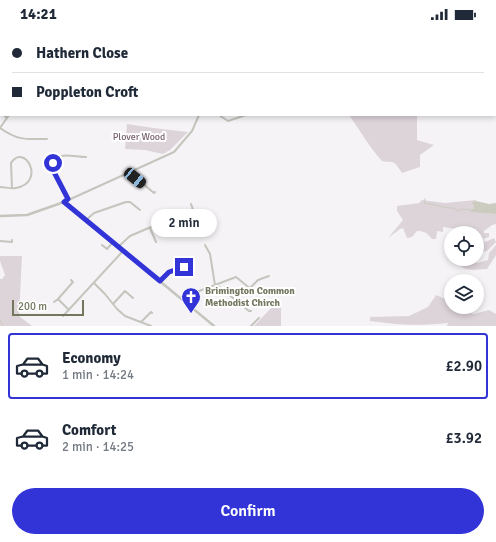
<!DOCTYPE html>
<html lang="en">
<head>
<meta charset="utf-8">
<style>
  body { margin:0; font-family:Signika,sans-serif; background:#f6f6f7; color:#1f2937; height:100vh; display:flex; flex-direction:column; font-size:15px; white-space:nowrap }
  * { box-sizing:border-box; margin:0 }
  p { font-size:13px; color:#747a83 }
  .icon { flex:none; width:22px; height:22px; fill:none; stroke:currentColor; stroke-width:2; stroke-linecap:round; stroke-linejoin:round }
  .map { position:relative; height:298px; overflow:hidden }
  .panel { display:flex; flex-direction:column; background:#fff; flex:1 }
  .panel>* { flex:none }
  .banner { position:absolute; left:0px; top:0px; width:496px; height:88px; box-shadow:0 2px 6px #0003; display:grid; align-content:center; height:88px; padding:0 12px; background:#fff }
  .buttons { position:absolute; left:444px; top:198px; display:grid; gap:8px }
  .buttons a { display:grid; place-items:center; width:40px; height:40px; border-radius:50%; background:#fff; box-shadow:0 2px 6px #0003; font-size:20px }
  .scale { position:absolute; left:12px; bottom:10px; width:72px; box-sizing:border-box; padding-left:4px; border:2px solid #72775e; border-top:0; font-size:11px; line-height:14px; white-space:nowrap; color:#72775e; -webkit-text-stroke:3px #fff; paint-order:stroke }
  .end { position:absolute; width:18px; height:18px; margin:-9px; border:5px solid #3234d7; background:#fff; box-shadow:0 0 0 2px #fff }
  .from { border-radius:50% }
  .bubble { position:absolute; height:28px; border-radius:14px; background:#fff; box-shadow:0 2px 6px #0003; font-size:13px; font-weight:600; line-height:28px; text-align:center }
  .car { position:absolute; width:12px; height:24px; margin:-12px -6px; border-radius:5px; box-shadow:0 0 3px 1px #0007; background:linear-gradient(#222 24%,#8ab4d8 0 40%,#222 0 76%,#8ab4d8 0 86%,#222 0) }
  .banner b { display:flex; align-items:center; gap:14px; height:38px; font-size:15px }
  .banner b+b { border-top:1px solid #e0e1e3 }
  .banner i { width:10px; height:10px; background:#1f2937 }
  ul { padding:7px 0 0; list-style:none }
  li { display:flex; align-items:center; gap:12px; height:66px; margin:0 8px 6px; padding:0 4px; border:2px solid transparent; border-radius:4px }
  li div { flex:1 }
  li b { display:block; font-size:15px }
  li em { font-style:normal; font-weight:600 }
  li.on { border-color:#3234d7 }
  li>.icon { width:36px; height:36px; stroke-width:1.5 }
  .button { display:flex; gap:8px; margin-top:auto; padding:8px 12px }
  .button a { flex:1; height:46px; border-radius:24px; background:#3234d7; color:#fff; font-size:16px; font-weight:600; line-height:46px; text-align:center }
  .status { display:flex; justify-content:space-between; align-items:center; height:28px; padding:0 20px; background:#fff; direction:ltr }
  .status svg { height:11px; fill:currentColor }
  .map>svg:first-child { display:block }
  .green { fill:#ddd4da }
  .water { fill:#cbccbf }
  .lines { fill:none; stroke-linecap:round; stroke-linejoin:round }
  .stream { stroke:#cbccbf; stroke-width:1 }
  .minor { stroke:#c4c5bd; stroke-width:2 }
  .tertiary { stroke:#c4c5bd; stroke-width:2.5 }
  .route { stroke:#3234d7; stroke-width:5 }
  .labels { text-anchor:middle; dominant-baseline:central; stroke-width:4; stroke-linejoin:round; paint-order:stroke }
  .park-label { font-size:10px; fill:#7a656e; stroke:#fff }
  .poi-label { font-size:10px; font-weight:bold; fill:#72775e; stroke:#fff; text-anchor:start }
</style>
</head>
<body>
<div class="status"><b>14:21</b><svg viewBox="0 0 49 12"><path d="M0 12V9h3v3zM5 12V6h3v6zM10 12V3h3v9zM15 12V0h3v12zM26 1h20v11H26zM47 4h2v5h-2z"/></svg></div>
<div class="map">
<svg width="496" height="298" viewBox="0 0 496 298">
  <rect width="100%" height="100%" fill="#f5f3f6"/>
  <!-- green -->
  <path class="green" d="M407 0H496V44L495 1Z
    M349 87H417V112L434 117 420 127V139L402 145C392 130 396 136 382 133 369 119 360 102 349 87Z
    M127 96 153 100 188 104 170 122 163 126 145 122 125 121Z
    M422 172 445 175 476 172V173L471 174 474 178V180L470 182 471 183 496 186V196L492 197 484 203V205H489V209L483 211 485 214 494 210 496 214 487 223 482 224 479 221 480 213 479 211 477 212V205H462V202L443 199V204L437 203 436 211H432C427 205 425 203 417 203L412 209 407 210 403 200 400 201 388 210 403 192 397 183V178L419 175Z
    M496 217V227L487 241C468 242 466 244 452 231H465L478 235 488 232 489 225Z
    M0 228H22L19 288 32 298H0V251H2L5 247 0 233Z
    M436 267 450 273 451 279H456L459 282 474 286 489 282 496 286V298H447L448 295C419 298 398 297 370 293V289L409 288 428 279Z
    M278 273 281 275V298H254Z"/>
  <!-- water -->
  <path class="water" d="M476 173 489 176 496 175V186L471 184 470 182 474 180V178L471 174Z"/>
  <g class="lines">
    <!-- stream -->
    <path class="stream" d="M425 171 424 175C433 176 447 181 455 180L457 183 463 181 470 182
      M0 292 3 298"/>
    <!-- minor -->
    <path class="minor" d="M242 1 243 0
      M495 46H496
      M0 84 1 85
      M4 87 7 90
      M219 87 228 93 246 87
      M0 100C19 113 25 111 47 111
      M0 100 9 87
      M130 143 135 149 154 165 155 164
      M0 159C5 159 11 161 16 160 47 154 24 114 11 135L12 160
      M68 171C63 162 43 133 61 128 68 126 78 129 86 129
      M64 174 174 124 192 103 199 87
      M191 176 197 192
      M178 188 184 202
      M86 192 94 185 126 174H130L140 182
      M150 200 156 214
      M0 213 12 214V212
      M102 217 107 221 113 214
      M205 217 210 226 215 257
      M118 219 130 208 193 181
      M174 234 176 241
      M160 253 169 244 184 239
      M94 255 105 266 117 281 125 288 151 298
      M217 257 249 283H251
      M250 260 258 252 269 248
      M182 271 186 268 236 249 252 262
      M54 274 58 271
      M113 276 125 263 133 270
      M69 282 58 271 73 254 71 252
      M63 288 123 223
      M141 294 151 284 152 285
      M251 298 259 290"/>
    <!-- tertiary -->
    <path class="tertiary" d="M0 188 27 187 64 174 214 298"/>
  </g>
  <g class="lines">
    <!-- route -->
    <path class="route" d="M53 135 54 144 68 171 64 174 160 253 169 244 184 239"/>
  </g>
  <!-- icons -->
  <defs>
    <g id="church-pin" transform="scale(1)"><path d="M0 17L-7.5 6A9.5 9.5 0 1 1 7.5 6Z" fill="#3234d7" stroke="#fff"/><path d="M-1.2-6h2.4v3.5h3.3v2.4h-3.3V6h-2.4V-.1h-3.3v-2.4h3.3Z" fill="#fff"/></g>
  </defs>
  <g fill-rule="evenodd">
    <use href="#church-pin" x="191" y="269"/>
  </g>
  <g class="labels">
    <!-- park labels -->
    <g class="park-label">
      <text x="139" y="109">Plover Wood</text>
    </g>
    <!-- poi labels -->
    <g class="poi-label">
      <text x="205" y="263">Brimington Common<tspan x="205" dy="12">Methodist Chirch</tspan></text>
    </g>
  </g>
</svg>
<div class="buttons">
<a><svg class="icon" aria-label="locate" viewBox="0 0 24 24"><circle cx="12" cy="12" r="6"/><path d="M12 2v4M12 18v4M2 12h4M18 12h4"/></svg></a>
<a><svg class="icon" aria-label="layers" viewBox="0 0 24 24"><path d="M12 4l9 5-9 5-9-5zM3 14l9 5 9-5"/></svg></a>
</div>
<div class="scale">200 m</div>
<i class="end from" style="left:53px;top:135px"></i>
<i class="end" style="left:184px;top:239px"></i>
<div class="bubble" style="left:151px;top:181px;width:66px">2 min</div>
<i class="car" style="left:135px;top:150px;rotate:129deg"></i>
<div class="banner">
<b><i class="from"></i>Hathern Close</b>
<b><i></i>Poppleton Croft</b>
</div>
</div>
<section class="panel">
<ul>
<li class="on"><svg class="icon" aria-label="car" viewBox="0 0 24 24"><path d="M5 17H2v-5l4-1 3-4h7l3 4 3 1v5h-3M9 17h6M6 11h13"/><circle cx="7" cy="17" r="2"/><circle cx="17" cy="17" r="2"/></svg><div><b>Economy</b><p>1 min · 14:24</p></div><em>£2.90</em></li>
<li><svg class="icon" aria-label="car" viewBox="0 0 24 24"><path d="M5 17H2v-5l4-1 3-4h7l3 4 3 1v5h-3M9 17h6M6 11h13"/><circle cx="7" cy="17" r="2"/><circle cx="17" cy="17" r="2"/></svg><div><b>Comfort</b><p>2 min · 14:25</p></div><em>£3.92</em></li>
</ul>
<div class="button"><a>Confirm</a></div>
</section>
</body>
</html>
